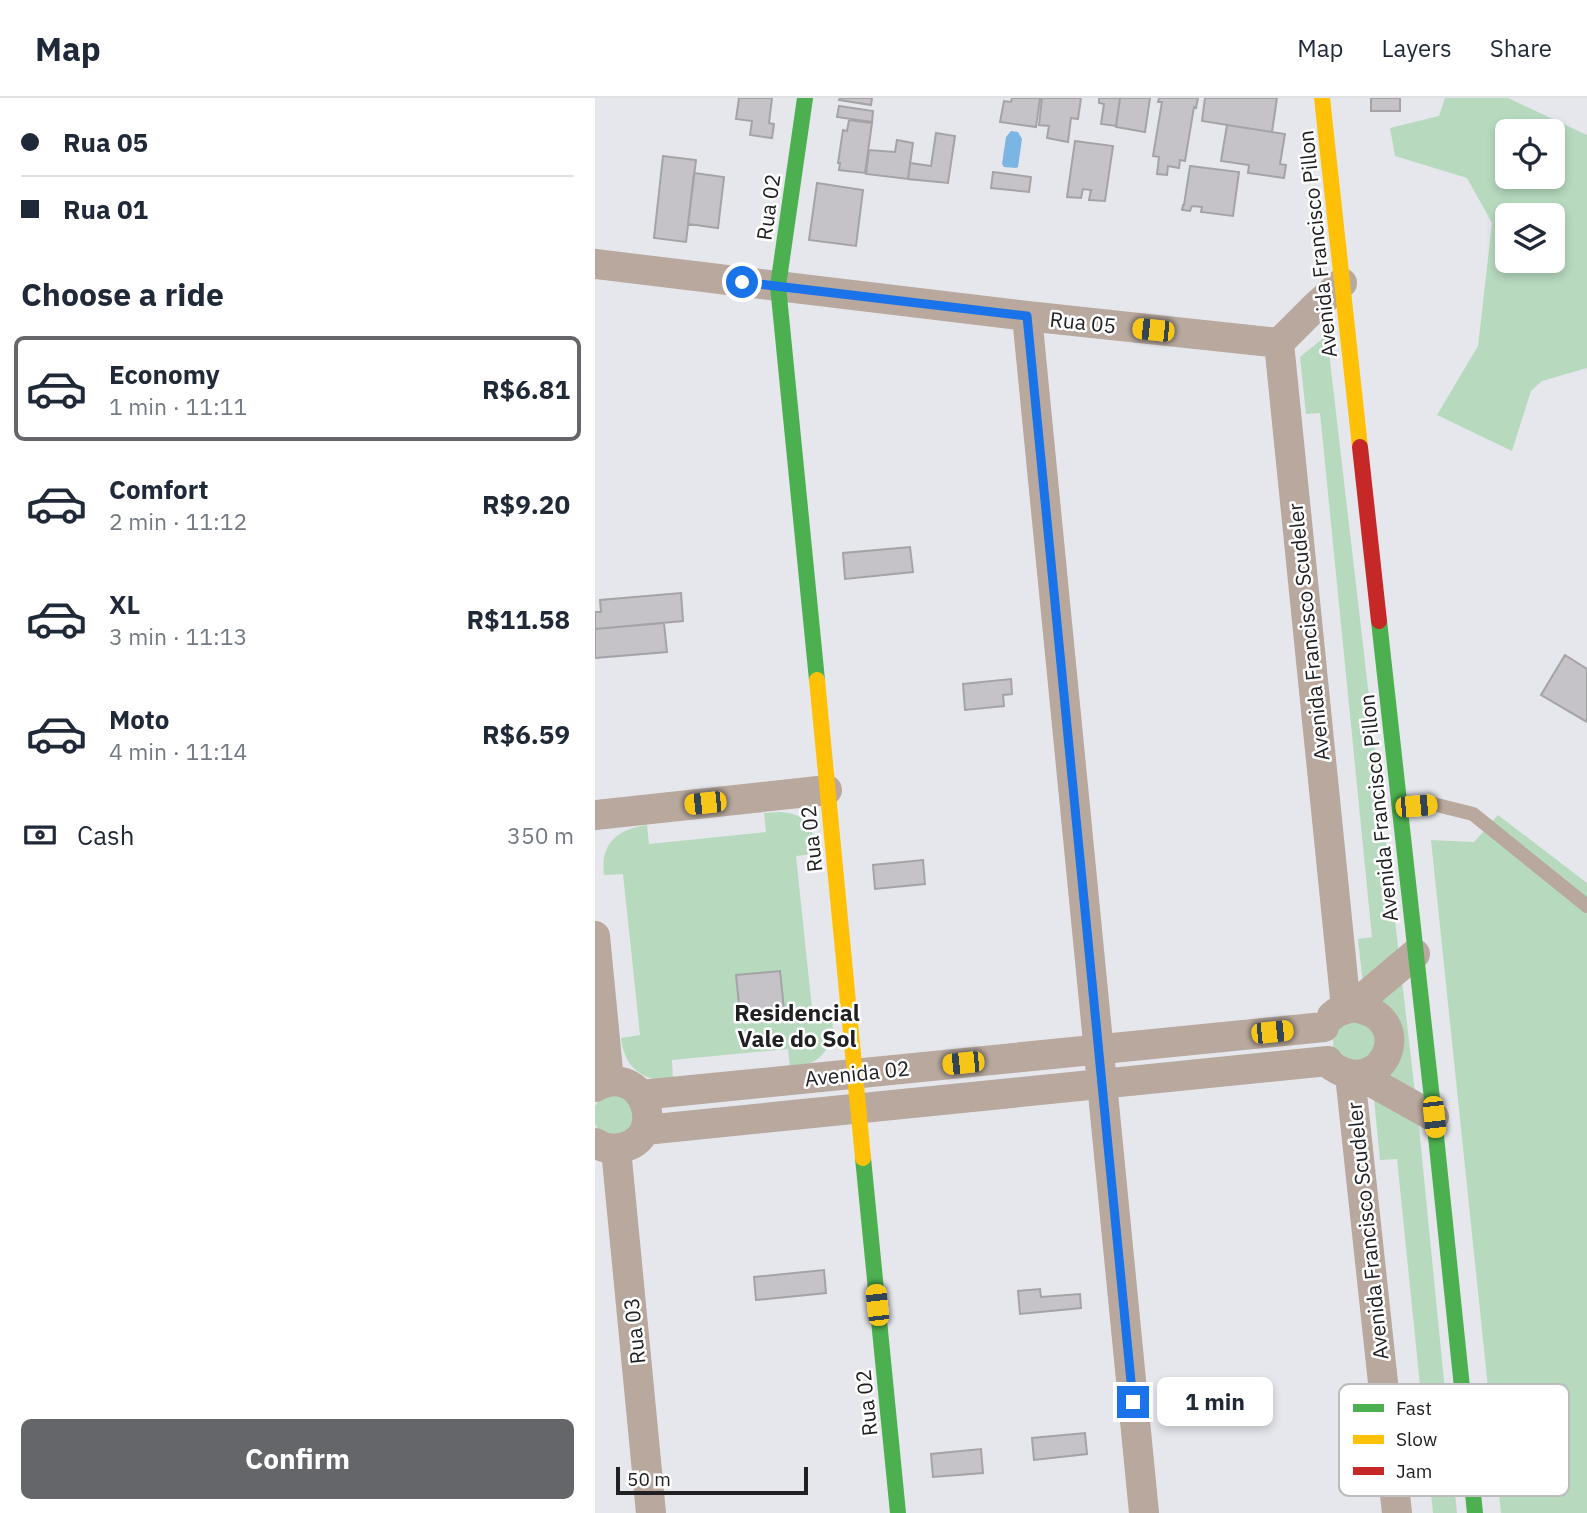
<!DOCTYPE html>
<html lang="en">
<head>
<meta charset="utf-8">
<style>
  body { margin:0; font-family:"IBM Plex Sans",sans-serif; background:#f2f2f3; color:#1f2937; height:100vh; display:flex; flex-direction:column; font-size:26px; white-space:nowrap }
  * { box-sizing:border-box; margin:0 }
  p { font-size:23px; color:#747a83 }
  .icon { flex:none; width:38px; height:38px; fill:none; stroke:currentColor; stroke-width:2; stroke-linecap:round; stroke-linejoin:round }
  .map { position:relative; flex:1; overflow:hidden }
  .details { display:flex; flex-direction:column; background:#fff; width:595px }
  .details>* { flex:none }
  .hud { display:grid; align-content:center; height:154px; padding:0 21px; background:#fff }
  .buttons { position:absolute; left:900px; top:21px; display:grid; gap:14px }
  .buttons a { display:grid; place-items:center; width:70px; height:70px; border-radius:10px; background:#fff; box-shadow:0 4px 10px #0003; font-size:35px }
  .scale { position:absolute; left:21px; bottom:18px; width:192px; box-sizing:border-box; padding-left:7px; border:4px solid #202023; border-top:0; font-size:19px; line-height:24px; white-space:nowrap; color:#202023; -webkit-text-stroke:5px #fff; paint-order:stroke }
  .end { position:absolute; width:32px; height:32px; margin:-16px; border:9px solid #1a73e8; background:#fff; box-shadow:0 0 0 4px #fff }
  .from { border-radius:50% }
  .bubble { position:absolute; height:49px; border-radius:10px; background:#fff; box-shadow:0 4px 10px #0003; font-size:23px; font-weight:700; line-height:49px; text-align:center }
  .car { position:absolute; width:21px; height:42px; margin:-21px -10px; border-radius:9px; box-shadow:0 0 5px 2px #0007; background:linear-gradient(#f5c518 24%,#345 0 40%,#f5c518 0 76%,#345 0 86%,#f5c518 0) }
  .hud b { display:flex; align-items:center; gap:24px; height:66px; font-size:26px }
  .hud b+b { border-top:2px solid #e0e1e3 }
  .hud i { width:18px; height:18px; background:#1f2937 }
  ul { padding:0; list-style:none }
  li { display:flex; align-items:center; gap:21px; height:105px; margin:0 14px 10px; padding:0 7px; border:4px solid transparent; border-radius:10px }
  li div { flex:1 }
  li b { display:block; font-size:26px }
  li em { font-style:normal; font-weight:700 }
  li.on { border-color:#656669 }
  li>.icon { width:63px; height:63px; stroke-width:1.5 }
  h2 { padding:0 21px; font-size:32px; line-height:84px }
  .pay { display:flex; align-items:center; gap:18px; height:77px; padding:0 21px; font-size:26px }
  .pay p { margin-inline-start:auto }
  .primary-button { display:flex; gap:14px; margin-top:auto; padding:14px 21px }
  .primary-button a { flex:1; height:80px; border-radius:10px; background:#656669; color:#fff; font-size:28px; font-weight:700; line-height:80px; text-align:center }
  header { display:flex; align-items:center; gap:42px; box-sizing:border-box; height:98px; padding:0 35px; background:#fff; border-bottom:2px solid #e0e1e3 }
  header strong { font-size:33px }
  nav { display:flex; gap:38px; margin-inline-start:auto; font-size:24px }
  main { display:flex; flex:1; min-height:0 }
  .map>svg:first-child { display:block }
  .green { fill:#b7dabf; fill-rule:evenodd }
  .water { fill:#7ab5e3 }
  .building { fill:#c5c3c7; stroke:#a4a3a6; stroke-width:2 }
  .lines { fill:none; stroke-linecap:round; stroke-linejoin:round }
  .lane { stroke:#b8a89d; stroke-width:14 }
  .street { stroke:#b8a89d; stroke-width:30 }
  .fast { stroke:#4caf50; stroke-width:16 }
  .slow { stroke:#ffc107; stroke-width:16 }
  .jam { stroke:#c62828; stroke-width:16 }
  .route { stroke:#1a73e8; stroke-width:9 }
  .labels { text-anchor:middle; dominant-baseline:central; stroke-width:5; stroke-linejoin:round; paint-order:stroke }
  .street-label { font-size:21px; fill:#202023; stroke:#fff }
  .neighbourhood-label { font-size:23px; font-weight:bold; fill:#202023; stroke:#fff }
  .key { fill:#fff; stroke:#bcbcbd; stroke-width:2 }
  .key-label { font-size:19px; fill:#202023 }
</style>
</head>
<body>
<header>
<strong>Map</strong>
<nav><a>Map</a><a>Layers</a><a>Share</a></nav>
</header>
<main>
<section class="details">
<div class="hud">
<b><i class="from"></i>Rua 05</b>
<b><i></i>Rua 01</b>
</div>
<h2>Choose a ride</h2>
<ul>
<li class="on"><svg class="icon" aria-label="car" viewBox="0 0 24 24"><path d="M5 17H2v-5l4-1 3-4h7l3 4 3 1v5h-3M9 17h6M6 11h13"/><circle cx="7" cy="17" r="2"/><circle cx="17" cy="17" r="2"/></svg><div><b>Economy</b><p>1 min · 11:11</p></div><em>R$6.81</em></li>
<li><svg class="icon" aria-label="car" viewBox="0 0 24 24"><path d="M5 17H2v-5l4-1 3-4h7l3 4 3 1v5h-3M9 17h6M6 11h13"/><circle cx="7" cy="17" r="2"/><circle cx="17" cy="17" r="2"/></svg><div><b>Comfort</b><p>2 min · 11:12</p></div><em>R$9.20</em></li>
<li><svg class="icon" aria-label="car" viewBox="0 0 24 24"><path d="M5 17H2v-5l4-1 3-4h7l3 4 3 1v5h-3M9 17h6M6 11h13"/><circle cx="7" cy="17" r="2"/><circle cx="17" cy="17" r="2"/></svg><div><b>XL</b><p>3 min · 11:13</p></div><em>R$11.58</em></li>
<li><svg class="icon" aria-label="car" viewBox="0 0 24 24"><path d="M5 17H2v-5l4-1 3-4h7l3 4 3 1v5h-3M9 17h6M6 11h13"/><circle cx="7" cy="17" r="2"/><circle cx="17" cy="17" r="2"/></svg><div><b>Moto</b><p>4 min · 11:14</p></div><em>R$6.59</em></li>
</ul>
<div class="pay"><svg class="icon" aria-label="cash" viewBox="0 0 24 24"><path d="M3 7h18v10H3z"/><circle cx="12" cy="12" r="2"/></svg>Cash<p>350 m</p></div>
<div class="primary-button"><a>Confirm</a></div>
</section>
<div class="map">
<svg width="992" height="1415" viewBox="0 0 992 1415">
  <rect width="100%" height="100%" fill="#e6e7ec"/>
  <!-- green -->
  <path class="green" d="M850 0H913L992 37V270L947 283 936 293 917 353 842 317 883 248 897 125 872 80 800 58 795 30 844 18ZM957 33V79H912V33ZM957 117V163H912V117Z
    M732 237 824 1029 862 1415H838L802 1061 785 1062 775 961 763 966 739 952C736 938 740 932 751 922L772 923 763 841 777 839 725 315 711 316 705 259Z
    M186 714C215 717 219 730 220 756L201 758 218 920 237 918C241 948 226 968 195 970L193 951 77 962 78 982C48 985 29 969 26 940L45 937 28 776 9 777C5 746 22 731 52 727L54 746 171 734 169 715Z
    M903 717 992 785V1415H906L836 742 879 744Z
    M-2 1017a20 20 0 1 1 40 0a20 20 0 1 1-40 0Z"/>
  <!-- water -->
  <path class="water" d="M416 33 423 34 427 41 423 69 421 70 409 69 407 66 411 39Z"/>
  <!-- building -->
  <path class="building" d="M144 0H177L174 25 179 26 177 40 155 37 157 23 141 21Z
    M245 0H277L276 7 244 2Z
    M417 0H445L441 29 405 24 409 3 416 4Z
    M447 0H486L483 21 476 20 473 44 452 40 454 28 444 27Z
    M504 0H525L521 28 506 26 509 6 504 5Z
    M525 0H555L550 34 521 29Z
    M564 0H603L601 10 599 9 590 63 585 62 584 70 573 68 572 77 562 76 564 59 558 58 567 4H563Z
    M610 0H682L677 34 607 23Z
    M776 0H805V13H776Z
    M244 8 278 13 277 24 242 19Z
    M254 22 277 25 270 75 244 72 245 65H243L248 32 252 33Z
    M632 27 690 36 685 66 691 67 689 80 653 75 654 67 626 63Z
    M341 35 360 38 353 85 313 81 315 65 336 68Z
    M302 42 318 45 313 81 271 76 274 52 300 54Z
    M480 43 518 48 510 103 494 102 496 92 488 91 486 100 472 99Z
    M68 58 101 62 91 144 59 140Z
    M595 68 644 74 638 118 606 114 607 109 597 108 595 113 587 112 588 107H589Z
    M398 74 436 79 434 94 396 90Z
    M99 75 129 79 123 130 93 126Z
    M222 85 268 92 261 148 214 142Z
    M315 449 318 474 250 481 248 455Z
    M86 495 88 523 0 531V514H6L5 502Z
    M69 525 72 554 0 560V531Z
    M970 557 992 571V624L946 597Z
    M416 581 417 596 408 597 409 608 370 612 368 586Z
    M328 762 330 786 280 791 278 767Z
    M185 873 189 911 145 916 141 877Z
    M229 1172 231 1195 161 1202 159 1179Z
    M445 1191 446 1199 485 1196 486 1210 425 1216 423 1193Z
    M490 1335 492 1356 439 1362 437 1340Z
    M386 1351 388 1375 338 1379 336 1356Z"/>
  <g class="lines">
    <!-- lane -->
    <path class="lane" d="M805 709 838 706 878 716 992 808"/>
    <!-- street -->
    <path class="street" d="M0 166 432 218 684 245
      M747 185 721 208 684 245 751 910
      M432 218 549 1415
      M0 717 232 692
      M0 838 14 983
      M737 918 742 914 757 909 820 856
      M737 968C788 1004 826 917 757 909
      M755 977 802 1415
      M764 977 839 1019
      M0 989C49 962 75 1040 26 1050 16 1052 8 1050 0 1045
      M46 997 729 929
      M50 1032 733 963
      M21 1051 56 1415"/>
    <!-- fast -->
    <path class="fast" d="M210 0 183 188 222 582
      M784 523 839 1019 880 1415
      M268 1060 303 1415"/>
    <!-- slow -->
    <path class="slow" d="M727 0 765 349
      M222 582 268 1060"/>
    <!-- jam -->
    <path class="jam" d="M765 349 784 523"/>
  </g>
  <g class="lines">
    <!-- route -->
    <path class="route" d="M147 184 432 218 538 1304"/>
  </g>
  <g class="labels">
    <!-- street labels -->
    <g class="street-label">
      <text transform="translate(173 109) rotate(-82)">Rua 02</text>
      <text transform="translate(722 146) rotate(-96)">Avenida Francisco Pillon</text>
      <text transform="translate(488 224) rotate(6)">Rua 05</text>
      <text transform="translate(713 534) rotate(-96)">Avenida Francisco Scudeler</text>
      <text transform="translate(783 710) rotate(-96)">Avenida Francisco Pillon</text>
      <text transform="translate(216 741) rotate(-96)">Rua 02</text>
      <text transform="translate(262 975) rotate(-6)">Avenida 02</text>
      <text transform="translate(772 1133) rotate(-96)">Avenida Francisco Scudeler</text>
      <text transform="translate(39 1233) rotate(-96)">Rua 03</text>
      <text transform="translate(271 1305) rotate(-96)">Rua 02</text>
    </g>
    <!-- neighbourhood labels -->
    <g class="neighbourhood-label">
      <text x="202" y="914">Residencial<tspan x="202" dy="26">Vale do Sol</tspan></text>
    </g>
  </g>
  <!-- legend -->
  <rect x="744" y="1286" width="230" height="112" rx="10" class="key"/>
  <rect x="758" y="1306" width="31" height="8" fill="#4caf50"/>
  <rect x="758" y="1337" width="31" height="9" fill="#ffc107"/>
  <rect x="758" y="1369" width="31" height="8" fill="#c62828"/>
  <g class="key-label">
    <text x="801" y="1317">Fast</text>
    <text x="801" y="1348">Slow</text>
    <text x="801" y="1380">Jam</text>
  </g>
</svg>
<div class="buttons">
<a><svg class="icon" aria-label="locate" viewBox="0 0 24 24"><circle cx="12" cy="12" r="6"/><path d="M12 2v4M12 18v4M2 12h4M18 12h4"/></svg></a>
<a><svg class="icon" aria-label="layers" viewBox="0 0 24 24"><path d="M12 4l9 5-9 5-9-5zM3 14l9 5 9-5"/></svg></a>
</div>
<div class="scale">50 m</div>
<i class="end from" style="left:147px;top:184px"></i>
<i class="end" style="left:538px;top:1304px"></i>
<div class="bubble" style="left:562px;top:1279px;width:116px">1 min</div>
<i class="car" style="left:558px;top:232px;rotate:276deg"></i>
<i class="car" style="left:110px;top:705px;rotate:264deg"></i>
<i class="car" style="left:821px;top:708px;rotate:85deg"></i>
<i class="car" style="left:677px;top:934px;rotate:84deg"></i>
<i class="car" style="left:368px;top:965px;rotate:264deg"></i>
<i class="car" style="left:839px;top:1019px;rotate:174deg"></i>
<i class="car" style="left:282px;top:1207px;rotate:354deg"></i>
</div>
</main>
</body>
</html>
